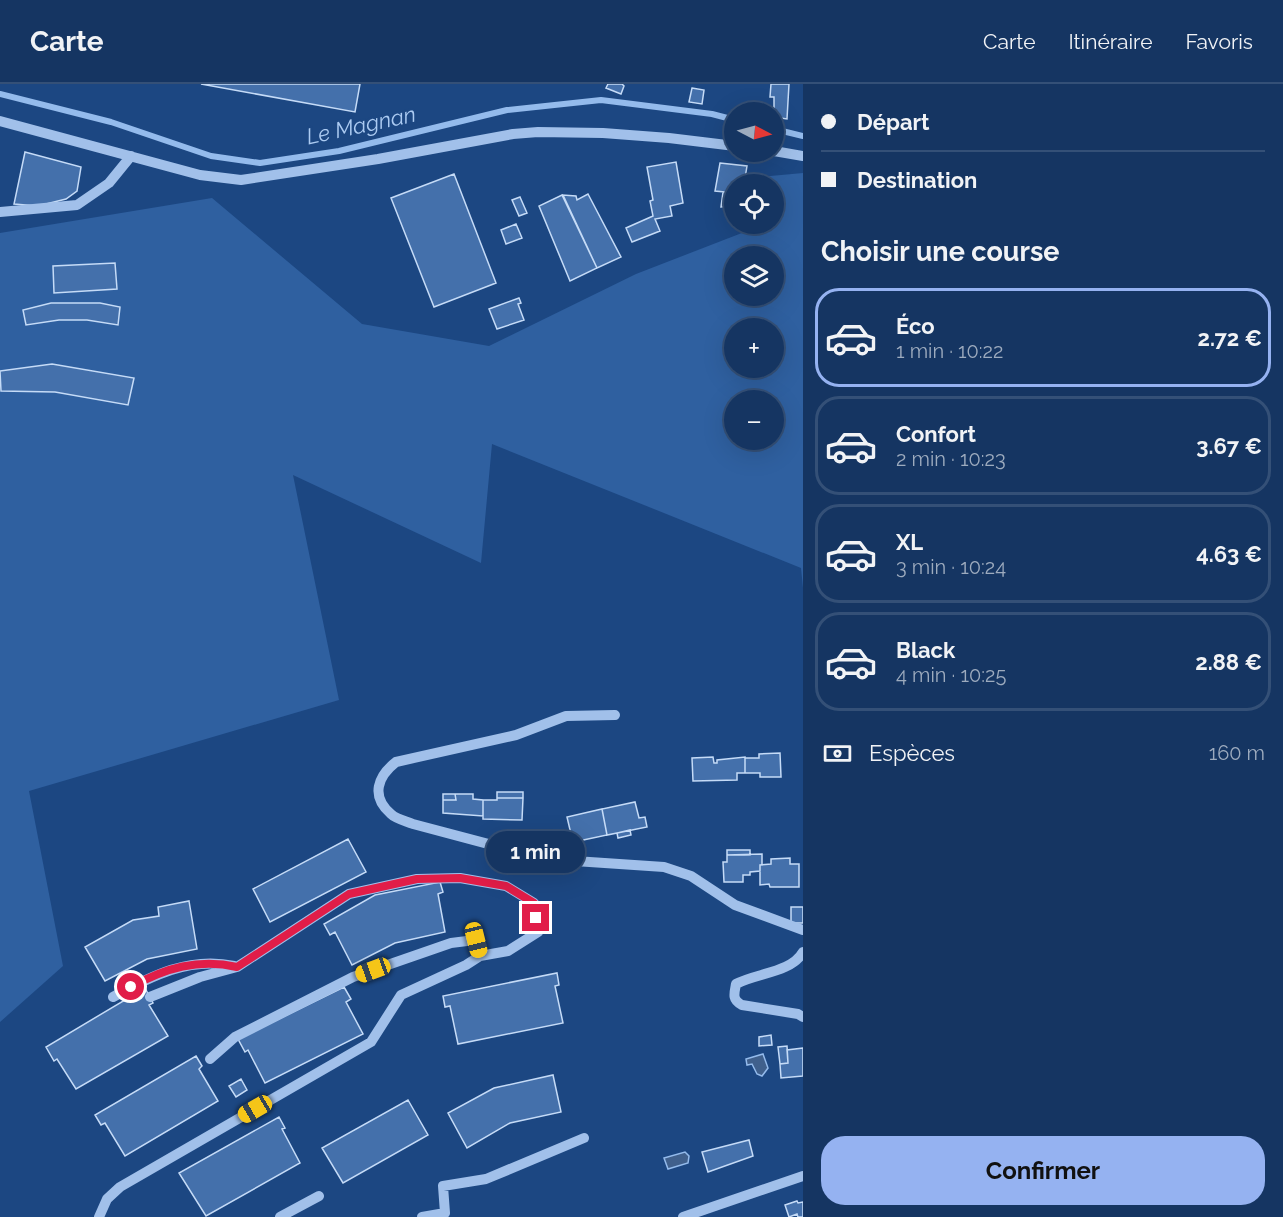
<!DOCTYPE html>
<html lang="fr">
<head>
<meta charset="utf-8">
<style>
  body { margin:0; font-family:Raleway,sans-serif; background:#1e3d68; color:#f1f3f6; height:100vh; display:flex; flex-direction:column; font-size:22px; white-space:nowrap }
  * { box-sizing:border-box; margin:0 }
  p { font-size:20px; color:#9dabbe }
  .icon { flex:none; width:33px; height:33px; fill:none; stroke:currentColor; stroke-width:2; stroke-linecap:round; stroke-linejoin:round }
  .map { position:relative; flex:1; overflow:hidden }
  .details { display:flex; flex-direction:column; background:#153562; width:480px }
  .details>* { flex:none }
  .top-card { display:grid; align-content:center; height:132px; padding:0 18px; background:#153562 }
  .needle { width:39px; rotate:96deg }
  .fabs { position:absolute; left:724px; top:18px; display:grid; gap:12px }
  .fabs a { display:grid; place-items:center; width:60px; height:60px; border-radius:50%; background:#153562; box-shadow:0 6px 24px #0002,0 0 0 2px #345077; font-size:30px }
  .end { position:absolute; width:27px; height:27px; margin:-14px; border:8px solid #e11d48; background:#fff; box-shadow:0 0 0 3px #fff }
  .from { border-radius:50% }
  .bubble { position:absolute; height:42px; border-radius:21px; background:#153562; box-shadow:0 6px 24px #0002,0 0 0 2px #345077; font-size:20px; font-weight:700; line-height:42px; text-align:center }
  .car { position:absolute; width:18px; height:36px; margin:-18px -9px; border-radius:8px; box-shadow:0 0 4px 2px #0007; background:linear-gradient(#f5c518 24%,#345 0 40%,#f5c518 0 76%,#345 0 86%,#f5c518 0) }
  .top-card b { display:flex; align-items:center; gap:21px; height:57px; font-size:22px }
  .top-card b+b { border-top:2px solid #345077 }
  .top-card i { width:15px; height:15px; background:#f1f3f6 }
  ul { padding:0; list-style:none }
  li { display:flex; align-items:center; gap:18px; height:99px; margin:0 12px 9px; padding:0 6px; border:3px solid #345077; border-radius:24px }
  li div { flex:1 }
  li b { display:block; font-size:22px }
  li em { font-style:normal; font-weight:700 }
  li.active { border-color:#95b2f1 }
  li>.icon { width:54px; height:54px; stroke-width:1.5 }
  h2 { padding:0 18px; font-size:27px; line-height:72px }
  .pay { display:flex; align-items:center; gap:15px; height:66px; padding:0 18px; font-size:22px }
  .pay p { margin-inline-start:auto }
  .primary-button { display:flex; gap:12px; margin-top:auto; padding:12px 18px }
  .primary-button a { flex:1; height:69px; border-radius:24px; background:#95b2f1; color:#111; font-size:24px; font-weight:700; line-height:69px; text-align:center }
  header { display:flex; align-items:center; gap:36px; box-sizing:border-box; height:84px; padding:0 30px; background:#153562; border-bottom:2px solid #345077 }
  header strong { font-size:28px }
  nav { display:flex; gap:33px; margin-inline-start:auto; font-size:21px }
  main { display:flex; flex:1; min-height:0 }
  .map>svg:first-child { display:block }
  .green { fill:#2f60a0; fill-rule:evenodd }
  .water { fill:#40608c; stroke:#94bbec; stroke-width:1.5 }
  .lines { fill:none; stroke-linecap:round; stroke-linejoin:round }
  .stream { stroke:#94bbec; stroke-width:6 }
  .building { fill:#4470ab; stroke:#c5dbf7; stroke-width:1.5 }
  .minor { stroke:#a1c0ea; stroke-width:10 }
  .route { stroke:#e11d48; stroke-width:8 }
  .labels { text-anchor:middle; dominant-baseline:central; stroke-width:4.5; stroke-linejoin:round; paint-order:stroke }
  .water-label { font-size:22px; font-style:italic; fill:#accbf2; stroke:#1c4782 }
</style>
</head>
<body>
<header>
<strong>Carte</strong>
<nav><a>Carte</a><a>Itinéraire</a><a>Favoris</a></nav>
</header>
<main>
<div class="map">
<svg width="803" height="1133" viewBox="0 0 803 1133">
  <rect width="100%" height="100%" fill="#1c4782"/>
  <!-- green -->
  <path class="green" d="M803 89V504L801 484 492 360 481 479 293 391 339 616 29 707 63 882 0 938V149L212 114 362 240 489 262 636 190 747 147 749 140H774V100H757L758 93ZM735 172H774V212H735ZM735 244H774V284H735ZM735 316H774V356H735Z"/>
  <!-- water -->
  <path class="water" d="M763 970 768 984 762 992 757 990 752 980 747 981 746 975Z
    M685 1068 689 1072 688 1079 668 1085 664 1074Z"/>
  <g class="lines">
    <!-- stream -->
    <path class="stream" d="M0 10 111 38 211 72 260 79 339 67 507 26 601 16 712 30 735 36
      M774 45 803 52"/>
  </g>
  <!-- building -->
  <path class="building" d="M201 0H360L355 28Z
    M608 0H622L624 2 621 10 606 4Z
    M771 0H789L787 35 774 33V13H770Z
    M692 4 704 6 702 20 689 18Z
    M25 68 81 83 77 107 66 115 38 122 14 120Z
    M676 78 683 119 670 122 672 132 655 135 660 147 632 158 626 144 653 132 650 117 653 116 647 83Z
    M720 79 747 82 744 100H735V109L715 107Z
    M454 90 496 199 434 223 391 114Z
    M723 108 735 109V122L721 123Z
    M588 110 621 173 597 184 563 111 576 112 577 116Z
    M562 111 597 184 570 197 539 122Z
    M520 113 527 129 519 132 512 116Z
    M516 140 522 154 506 160 501 146Z
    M115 179 117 205 54 209 53 182Z
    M519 214 521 219 518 220 524 236 497 245 489 225Z
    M51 219H100L120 223 118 241 87 236H59L26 241 23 226Z
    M52 280 134 294 128 321 55 308 1 307 0 287Z
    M780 669 781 693H760V689H745V674H759V670Z
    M713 673 714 679H717V676L745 673V689H737V696L693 697 692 674Z
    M497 708H523V714H497Z
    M443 710H455L456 716H443Z
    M455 710H473V715L483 716V732L443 729V716H456Z
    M497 714H523L522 736 483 735V716H497Z
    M635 718 639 734 645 733 647 743 607 751 602 725Z
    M602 725 607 751 569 759 568 751 571 750 567 733Z
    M630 746 631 751 618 754 617 749Z
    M348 755 366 788 270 838 253 805Z
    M727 766H750V771H727Z
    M762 770V781H760V787L750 788V791H743V798H724L723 778H727V771Z
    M790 774V780H799V803H770L769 800 760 801V781L771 780V775Z
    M440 798 443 808 438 810 445 848 395 859 352 881 335 848 330 851 324 840 375 811Z
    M189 817 197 865 147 875 105 897 85 863 133 836 159 832 158 823Z
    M791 823H803V839H791Z
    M557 889 559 901 555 902 563 939 458 960 450 922 445 923 443 912Z
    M344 903 351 915 346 918 363 950 265 999 248 966 245 968 238 955Z
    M145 904 153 919 149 921 168 952 76 1005 57 975 54 977 46 963Z
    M771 951 772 961 759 962V953Z
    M787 962 788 979 780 980 778 963Z
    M803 964V992L781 994 780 980 788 979 787 966Z
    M196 972 202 982 199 985 218 1017 125 1072 105 1039 101 1041 95 1031Z
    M553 991 561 1028 510 1039 467 1064 448 1029 494 1004Z
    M241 995 247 1006 236 1013 229 1002Z
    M408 1016 428 1051 343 1099 322 1064Z
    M279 1033 285 1044 282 1045 300 1079 206 1132 179 1089Z
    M749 1056 753 1072 708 1088 702 1068Z
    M797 1117 798 1119 803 1118V1133H798L797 1130 789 1133 785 1121Z"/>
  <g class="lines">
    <!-- minor -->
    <path class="minor" d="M0 37 200 91 241 96 378 75 513 50 538 48 603 49 669 54 735 62
      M774 67 803 72
      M0 128 77 121 109 99 131 72
      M615 631 566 632 516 651 396 678C378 692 370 712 391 730 396 735 406 737 413 740L545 775 664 783 691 792 735 821 803 846
      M803 868C791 889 756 889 736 900 734 910 732 916 742 921L798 930 803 933
      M113 913C151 892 190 872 234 882
      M150 913 200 893 237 883 349 810 417 795 460 794 506 802 534 819 538 848 508 867 480 872
      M99 1133 107 1115 120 1103 371 958 401 911 466 881 480 872 475 856 451 859 353 893 235 953 210 975
      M280 1133 319 1112
      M422 1133 445 1129 443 1102 486 1095 584 1054
      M683 1133 803 1092"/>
  </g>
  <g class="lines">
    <!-- route -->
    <path class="route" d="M131 903C165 884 199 874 237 883L349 810 417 795 460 794 506 802 534 819 536 834"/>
  </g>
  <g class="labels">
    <!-- water labels -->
    <g class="water-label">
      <text transform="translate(361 41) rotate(-12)">Le Magnan</text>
    </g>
  </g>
</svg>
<div class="fabs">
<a><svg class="needle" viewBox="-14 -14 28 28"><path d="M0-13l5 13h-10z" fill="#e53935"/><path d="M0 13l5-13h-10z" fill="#9dabbe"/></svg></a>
<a><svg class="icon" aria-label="locate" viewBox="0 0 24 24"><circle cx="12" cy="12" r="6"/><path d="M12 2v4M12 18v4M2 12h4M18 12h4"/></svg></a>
<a><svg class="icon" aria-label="layers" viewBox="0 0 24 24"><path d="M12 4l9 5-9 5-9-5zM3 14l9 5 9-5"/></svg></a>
<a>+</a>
<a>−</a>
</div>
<i class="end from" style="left:131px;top:903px"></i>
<i class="end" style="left:536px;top:834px"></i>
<div class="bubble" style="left:486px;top:747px;width:99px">1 min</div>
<i class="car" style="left:476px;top:856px;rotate:166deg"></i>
<i class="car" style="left:373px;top:886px;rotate:250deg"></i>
<i class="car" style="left:255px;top:1025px;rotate:240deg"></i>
</div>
<section class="details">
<div class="top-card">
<b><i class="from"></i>Départ</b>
<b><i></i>Destination</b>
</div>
<h2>Choisir une course</h2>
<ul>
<li class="active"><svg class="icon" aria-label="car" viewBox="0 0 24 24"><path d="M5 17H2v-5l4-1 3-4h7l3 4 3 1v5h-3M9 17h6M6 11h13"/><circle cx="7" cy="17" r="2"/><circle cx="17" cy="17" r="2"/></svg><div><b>Éco</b><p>1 min · 10:22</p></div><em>2.72 €</em></li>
<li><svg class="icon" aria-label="car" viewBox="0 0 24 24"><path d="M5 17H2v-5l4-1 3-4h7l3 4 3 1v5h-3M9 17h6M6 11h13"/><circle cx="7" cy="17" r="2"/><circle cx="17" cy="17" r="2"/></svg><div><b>Confort</b><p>2 min · 10:23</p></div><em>3.67 €</em></li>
<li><svg class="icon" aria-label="car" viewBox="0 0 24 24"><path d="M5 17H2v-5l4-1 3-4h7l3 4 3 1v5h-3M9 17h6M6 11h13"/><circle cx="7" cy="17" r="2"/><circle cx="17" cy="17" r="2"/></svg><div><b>XL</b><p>3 min · 10:24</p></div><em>4.63 €</em></li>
<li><svg class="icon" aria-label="car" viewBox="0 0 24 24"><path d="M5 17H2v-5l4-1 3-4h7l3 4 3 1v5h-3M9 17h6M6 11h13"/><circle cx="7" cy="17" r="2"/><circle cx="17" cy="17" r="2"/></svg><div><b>Black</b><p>4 min · 10:25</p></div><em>2.88 €</em></li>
</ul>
<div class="pay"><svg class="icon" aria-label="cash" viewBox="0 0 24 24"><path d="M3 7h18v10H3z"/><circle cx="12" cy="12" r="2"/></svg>Espèces<p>160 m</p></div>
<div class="primary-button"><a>Confirmer</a></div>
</section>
</main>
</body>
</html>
